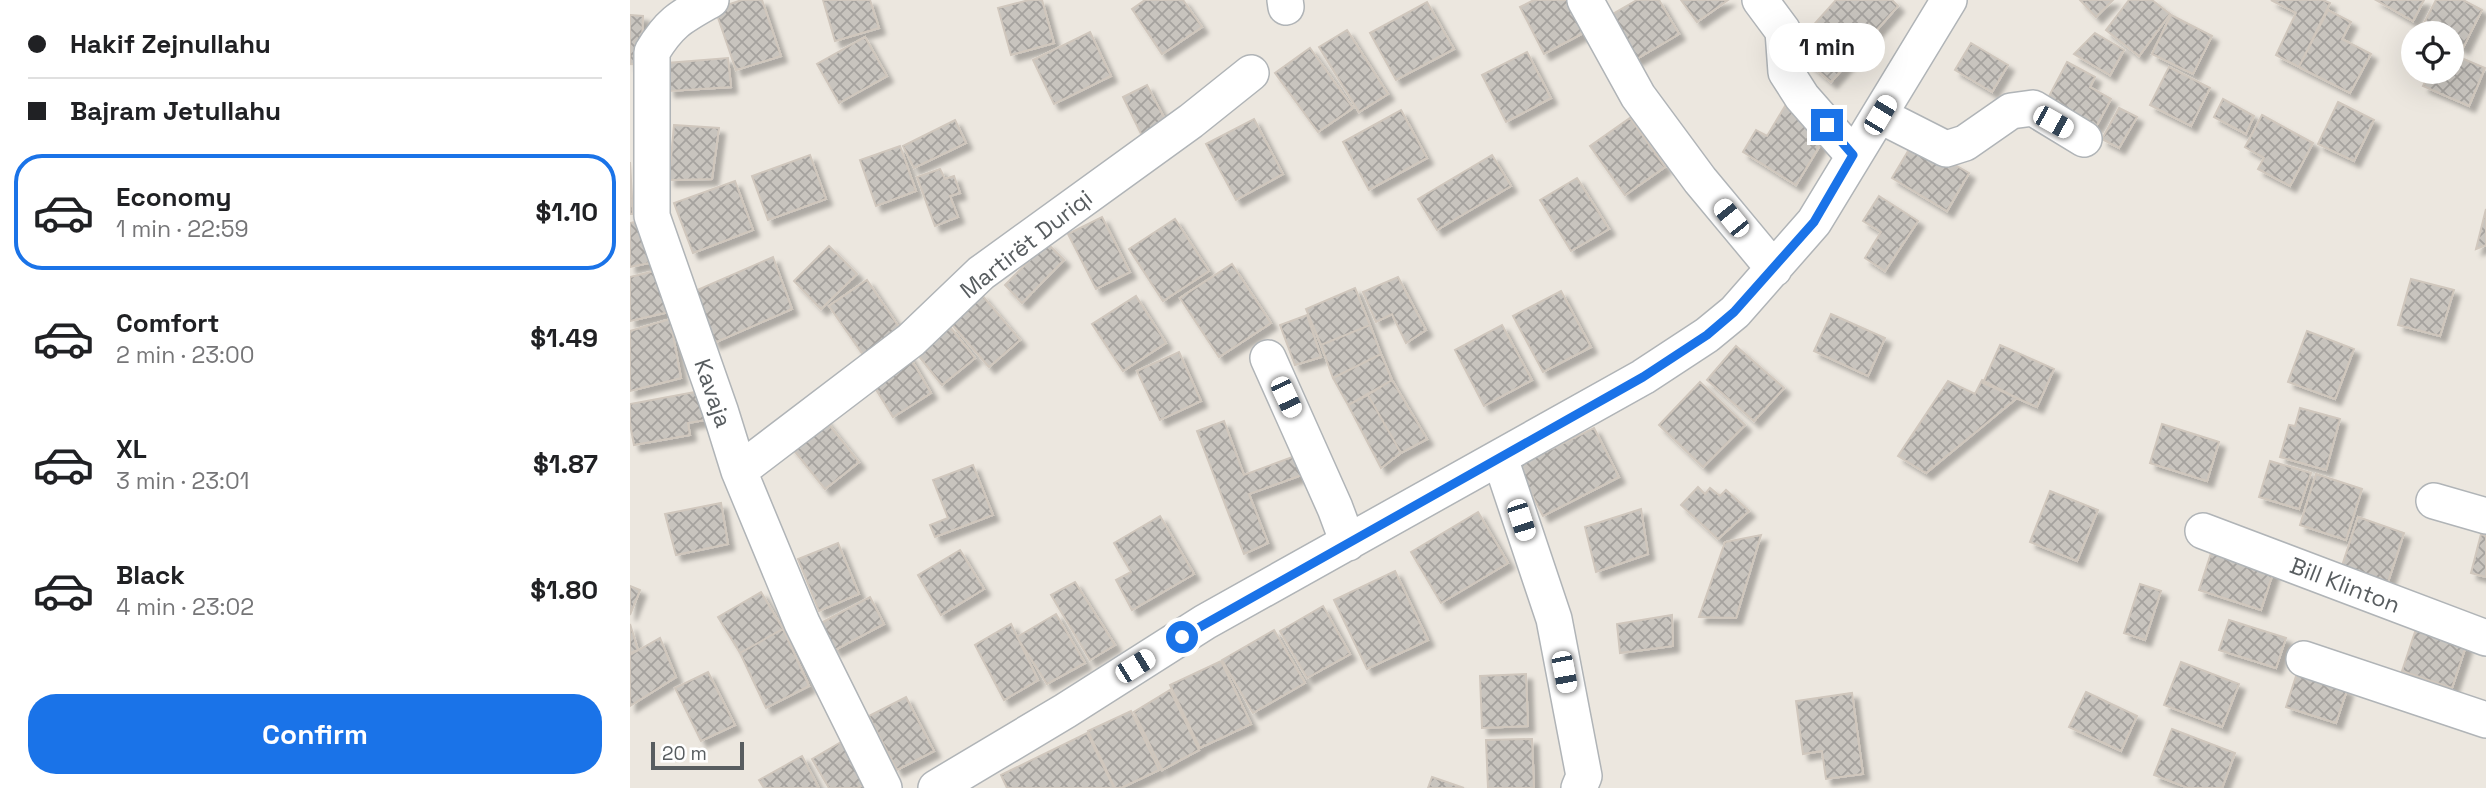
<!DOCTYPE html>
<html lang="en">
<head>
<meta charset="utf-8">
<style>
  body { margin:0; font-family:"Space Grotesk",sans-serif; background:#f2f2f2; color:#202124; height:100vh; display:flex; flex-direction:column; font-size:26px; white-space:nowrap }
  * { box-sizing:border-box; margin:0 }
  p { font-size:23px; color:#757577 }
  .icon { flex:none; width:38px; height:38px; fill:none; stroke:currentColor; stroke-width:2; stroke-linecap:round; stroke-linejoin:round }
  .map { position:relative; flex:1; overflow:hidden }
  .drawer { display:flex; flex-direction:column; background:#fff; width:630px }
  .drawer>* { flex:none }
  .hud { display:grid; align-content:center; height:154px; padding:0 28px; background:#fff }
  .tools { position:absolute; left:1771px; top:21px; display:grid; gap:14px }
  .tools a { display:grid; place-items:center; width:63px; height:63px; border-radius:50%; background:#fff; box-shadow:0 7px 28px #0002; font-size:35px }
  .scale { position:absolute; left:21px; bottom:18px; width:93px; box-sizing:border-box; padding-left:7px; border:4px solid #585d60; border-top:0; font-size:19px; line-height:24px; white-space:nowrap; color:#585d60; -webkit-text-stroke:5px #fff; paint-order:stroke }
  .end { position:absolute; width:32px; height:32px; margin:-16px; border:9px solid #1a73e8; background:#fff; box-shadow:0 0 0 4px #fff }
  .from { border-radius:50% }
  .bubble { position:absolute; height:49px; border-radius:24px; background:#fff; box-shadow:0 7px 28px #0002; font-size:23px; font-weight:700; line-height:49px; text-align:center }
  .car { position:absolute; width:21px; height:42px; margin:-21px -10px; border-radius:9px; box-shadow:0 0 5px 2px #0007; background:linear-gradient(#fff 24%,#345 0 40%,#fff 0 76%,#345 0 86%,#fff 0) }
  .hud b { display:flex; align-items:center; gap:24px; height:66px; font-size:26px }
  .hud b+b { border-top:2px solid #e0e0e0 }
  .hud i { width:18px; height:18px; background:#202124 }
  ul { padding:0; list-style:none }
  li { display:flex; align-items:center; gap:21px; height:116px; margin:0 14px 10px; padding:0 14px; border:4px solid transparent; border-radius:28px }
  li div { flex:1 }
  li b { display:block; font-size:26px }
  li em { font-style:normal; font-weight:700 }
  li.active { border-color:#1a73e8 }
  li>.icon { width:63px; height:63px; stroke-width:1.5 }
  .button { display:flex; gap:14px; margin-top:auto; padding:14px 28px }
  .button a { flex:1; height:80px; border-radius:28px; background:#1a73e8; color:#fff; font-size:28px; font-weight:700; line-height:80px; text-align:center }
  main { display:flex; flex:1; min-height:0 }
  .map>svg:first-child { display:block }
  .building { fill:url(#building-cross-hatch); stroke:#d0c7bd; stroke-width:2; filter:url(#shadow) }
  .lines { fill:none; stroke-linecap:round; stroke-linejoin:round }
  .street-casing { stroke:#b0b4b7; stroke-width:38 }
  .street { stroke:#fff; stroke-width:35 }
  .route { stroke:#1a73e8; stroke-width:9 }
  .labels { text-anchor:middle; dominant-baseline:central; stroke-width:5; stroke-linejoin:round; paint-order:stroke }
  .street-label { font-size:23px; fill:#585d60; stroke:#fff }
</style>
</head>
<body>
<main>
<section class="drawer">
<div class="hud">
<b><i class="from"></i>Hakif Zejnullahu</b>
<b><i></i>Bajram Jetullahu</b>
</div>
<ul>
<li class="active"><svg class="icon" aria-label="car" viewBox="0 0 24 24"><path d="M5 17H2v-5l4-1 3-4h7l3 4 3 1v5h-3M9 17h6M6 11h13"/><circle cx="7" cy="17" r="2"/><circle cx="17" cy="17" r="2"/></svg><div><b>Economy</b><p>1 min · 22:59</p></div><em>$1.10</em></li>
<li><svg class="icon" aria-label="car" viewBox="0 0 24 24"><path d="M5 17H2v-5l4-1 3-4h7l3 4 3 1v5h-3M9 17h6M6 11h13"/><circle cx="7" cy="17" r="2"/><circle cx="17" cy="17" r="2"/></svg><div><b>Comfort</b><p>2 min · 23:00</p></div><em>$1.49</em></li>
<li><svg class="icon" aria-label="car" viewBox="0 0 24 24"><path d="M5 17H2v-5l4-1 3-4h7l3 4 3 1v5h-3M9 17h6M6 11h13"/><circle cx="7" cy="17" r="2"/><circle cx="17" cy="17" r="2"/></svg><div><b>XL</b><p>3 min · 23:01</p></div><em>$1.87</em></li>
<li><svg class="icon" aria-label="car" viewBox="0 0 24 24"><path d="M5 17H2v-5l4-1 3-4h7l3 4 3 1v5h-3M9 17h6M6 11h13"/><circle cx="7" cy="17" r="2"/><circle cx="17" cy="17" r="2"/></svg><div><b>Black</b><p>4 min · 23:02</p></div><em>$1.80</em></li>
</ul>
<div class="button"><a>Confirm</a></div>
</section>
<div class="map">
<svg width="1856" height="788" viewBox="0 0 1856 788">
  <defs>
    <pattern id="building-cross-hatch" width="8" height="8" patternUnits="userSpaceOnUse" patternTransform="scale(1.75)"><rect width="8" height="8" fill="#c8c4be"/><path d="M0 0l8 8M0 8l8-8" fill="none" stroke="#a5a29e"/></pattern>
    <filter id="shadow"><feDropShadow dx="6" dy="6" stdDeviation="2" flood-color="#0004"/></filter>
  </defs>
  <rect width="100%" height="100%" fill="#ece7df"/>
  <!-- building -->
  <path class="building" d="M112 0H132L151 56 106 70 85 9Z
    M193 0H240L249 28 205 41Z
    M399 0H412L424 43 381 55 368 8Z
    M515 0H553L572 27 532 54 502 9Z
    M904 0H943L959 30 914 54 890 7Z
    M1007 0H1029L1049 34 1005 60 979 16Z
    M1051 0H1098L1067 22Z
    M1206 0H1262L1268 6 1201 82 1162 49Z
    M1450 0H1483L1466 17Z
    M1499 0H1522L1540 14 1509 56 1476 30Z
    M1641 0H1693L1700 3 1669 67 1646 55 1666 13Z
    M1746 0H1794L1783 21Z
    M1806 0H1833L1852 10 1833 48 1822 42V33H1805L1792 27Z
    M797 2 824 49 766 80 740 33Z
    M1698 10 1721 22 1712 39 1741 54 1720 93 1669 67Z
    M0 15 13 16 11 65 0 64Z
    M1541 15 1582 36 1563 74 1522 54Z
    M717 30 758 94 729 112 689 47Z
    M460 32 481 76 424 104 403 60Z
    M1465 33 1494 50 1480 75 1444 54Z
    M235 37 257 76 209 103 187 64Z
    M1341 43 1378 65 1362 92 1325 70Z
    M680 48 723 108 688 132 645 73Z
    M897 52 921 98 876 122 852 75Z
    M1822 54 1855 68 1839 106 1793 86 1800 72H1822Z
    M98 58 101 87 39 91 37 63Z
    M1437 62 1465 77 1460 87 1481 99 1466 127 1417 100Z
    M1539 67 1580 88 1561 126 1520 105Z
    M517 85 539 127 514 140 493 97Z
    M1593 99 1624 116 1616 134 1584 117Z
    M1708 102 1744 120 1724 161 1688 144Z
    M1155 106 1198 132 1166 185 1113 152 1126 130 1137 136Z
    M1489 108 1507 117 1489 148 1472 139Z
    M771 110 797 158 739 190 713 142Z
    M1632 115 1683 143 1660 186 1628 169 1634 158 1615 147Z
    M1000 118 1035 167 995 195 960 146Z
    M624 119 653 174 606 200 576 144Z
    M325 120 336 143 284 168 273 146Z
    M44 125 89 128 82 179 39 180Z
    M1284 141 1339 173 1317 211 1262 178Z
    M270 146 286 191 246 206 230 160Z
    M180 155 196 199 138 220 122 176Z
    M862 155 881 186 807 230 788 199Z
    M0 162 3 214H0Z
    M310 169 315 179 324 176 330 193 320 196 328 217 305 226 287 177Z
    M947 178 979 229 941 251 910 200Z
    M105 181 123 230 63 253 44 203Z
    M1249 196 1288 221 1255 271 1235 258 1251 232 1233 221Z
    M1856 209V245L1846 249Z
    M472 217 500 272 466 289 438 234Z
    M545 219 579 271 533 301 499 249Z
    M9 221 19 263 0 267V223Z
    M417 243 434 260 392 303 375 285Z
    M199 246 227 274 191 309 164 281Z
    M143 257 162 309 84 343 65 291Z
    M602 264 641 323 589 357 550 298Z
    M29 270 39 312 0 321V277Z
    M768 277 796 330 776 343 762 314 746 322 733 292Z
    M1781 279 1824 290 1810 336 1768 325Z
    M237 280 273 333 236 359 199 306Z
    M725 288 740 325 691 345 676 309Z
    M931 291 961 347 913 372 883 316Z
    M351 294 390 340 359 367 319 321Z
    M506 296 536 343 493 371 462 324Z
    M1201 314 1255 338 1238 376 1184 351Z
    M677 315 691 357 665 365 650 325Z
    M40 319 51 378 0 391V331Z
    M740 325 751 354 703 378 691 345Z
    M872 325 902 380 854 406 825 350Z
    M320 327 345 358 312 385 287 354Z
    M1677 331 1724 349 1705 399 1658 382Z
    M1370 345 1424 369 1407 407 1353 383Z
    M1106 346 1154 388 1124 421 1077 380Z
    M549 352 571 401 530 420 507 371Z
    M278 354 301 393 263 417 239 378Z
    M751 354 762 380 718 405 703 378Z
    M762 380 797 439 771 453 738 395Z
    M1352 380 1387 398 1296 473 1268 456 1318 381 1345 394Z
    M1070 382 1115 425 1073 467 1029 425Z
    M76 390 81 419 58 423 60 435 4 445 0 424V404Z
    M738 395 771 453 751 468 718 405Z
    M1670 408 1710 419 1696 470 1650 457 1659 425 1665 426Z
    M192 416 229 462 195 489 158 443Z
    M594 421 614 475 665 456 672 475 619 494 638 543 614 554 567 431Z
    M1532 424 1589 442 1577 481 1520 463Z
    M964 428 989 477 913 516 887 466Z
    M1640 461 1681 473 1669 509 1629 497Z
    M343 465 363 515 305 537 300 525 318 518 303 480Z
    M1686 474 1732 489 1716 540 1670 525Z
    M1068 487 1075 494 1080 488 1090 496 1096 490 1119 511 1088 539 1051 505Z
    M1420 491 1468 510 1447 561 1400 542Z
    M91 503 98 544 46 555 35 514Z
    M1011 509 1018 554 966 572 955 527Z
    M848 512 878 563 811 603 781 552Z
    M530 516 564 574 502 610 486 580 501 572 484 543Z
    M1728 517 1774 533 1757 585 1711 569Z
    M1851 534 1856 536V577L1841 573Z
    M1131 535 1106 618 1069 617 1095 542Z
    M208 543 229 594 189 611 168 559Z
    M330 550 354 589 311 615 288 575Z
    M1582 550 1644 570 1631 610 1569 590Z
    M765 571 798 640 737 669 704 600Z
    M445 582 485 645 460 660 421 595Z
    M1510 584 1531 591 1515 640 1494 633Z
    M0 586 10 590 0 615Z
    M131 592 153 629 110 653 88 617Z
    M240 597 254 624 205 650 191 623Z
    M693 606 720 654 677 678 650 631Z
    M426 614 455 663 417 684 387 637Z
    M1042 615 1043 646 990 653 987 624Z
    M1599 620 1656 638 1646 668 1589 650Z
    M1788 623 1838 640 1822 688 1772 671Z
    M0 624 8 650 0 653Z
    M381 624 408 680 374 700 345 645Z
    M153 629 179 686 136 708 110 653Z
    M644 630 675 683 623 713 592 660Z
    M30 638 46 677 0 706V655Z
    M591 661 621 724 570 748 540 685Z
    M1551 662 1609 684 1592 727 1534 705Z
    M78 672 105 725 71 741 45 688Z
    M1667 673 1717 690 1706 723 1656 707Z
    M896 674 898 726 852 728 850 676Z
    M540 690 569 750 532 770 504 712Z
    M1456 692 1507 716 1491 751 1439 727Z
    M1222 693 1233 774 1196 779 1192 751 1173 754 1166 701Z
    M276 697 304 751 267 770 239 716Z
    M501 711 529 770 491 788H485L458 731Z
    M1542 729 1605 753 1592 788H1558L1524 775Z
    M457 733 484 788H377L371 775Z
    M902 739 904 788H858L856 740Z
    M211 742 236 783 227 788H199L182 759Z
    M172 756 189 788H134L129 780Z
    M802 777 834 788H798Z"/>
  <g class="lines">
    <!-- street casing -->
    <g class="street-casing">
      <path id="street" d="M81 0C51 17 40 22 22 52V216L90 410 109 471 172 623 254 788
        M655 0 656 7
        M955 0 1008 96 1070 180 1144 269
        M1130 0 1153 31 1156 72 1172 97 1223 155
        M1249 115 1316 149 1335 143 1381 111 1403 108 1454 139
        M638 358 705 508 718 543
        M870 458 924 619 954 776 949 788
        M109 471 281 340 351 273 561 121 621 73
        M1804 501 1856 516
        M1573 531 1856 638
        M1674 659 1856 720
        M306 788 435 711 575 622 1013 377 1077 335 1105 312 1184 222 1319 0"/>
    </g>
    <!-- street -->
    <use href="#street" class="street"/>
  </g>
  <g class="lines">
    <!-- route -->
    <path class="route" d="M552 637 1013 377 1077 335 1104 312 1184 222 1223 155 1197 125"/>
  </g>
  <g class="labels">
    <!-- street labels -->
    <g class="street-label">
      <text transform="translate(396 244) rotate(-38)">Martirët Duriqi</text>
      <text transform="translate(83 393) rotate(71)">Kavaja</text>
      <text transform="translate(1715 585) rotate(21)">Bill Klinton</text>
    </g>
  </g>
</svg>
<div class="tools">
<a><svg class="icon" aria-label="locate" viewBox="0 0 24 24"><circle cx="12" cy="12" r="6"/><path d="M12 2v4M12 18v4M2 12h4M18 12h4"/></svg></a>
</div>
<div class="scale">20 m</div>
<i class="end from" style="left:552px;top:637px"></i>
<i class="end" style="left:1197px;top:125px"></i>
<div class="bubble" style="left:1139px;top:23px;width:116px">1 min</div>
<i class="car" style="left:1250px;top:115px;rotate:31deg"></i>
<i class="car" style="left:1423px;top:122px;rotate:119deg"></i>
<i class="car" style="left:1101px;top:218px;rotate:321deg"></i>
<i class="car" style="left:656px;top:397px;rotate:155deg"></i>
<i class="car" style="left:891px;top:520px;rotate:162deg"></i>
<i class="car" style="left:505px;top:666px;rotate:58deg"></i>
<i class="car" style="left:934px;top:672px;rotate:169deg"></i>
</div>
</main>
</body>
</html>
